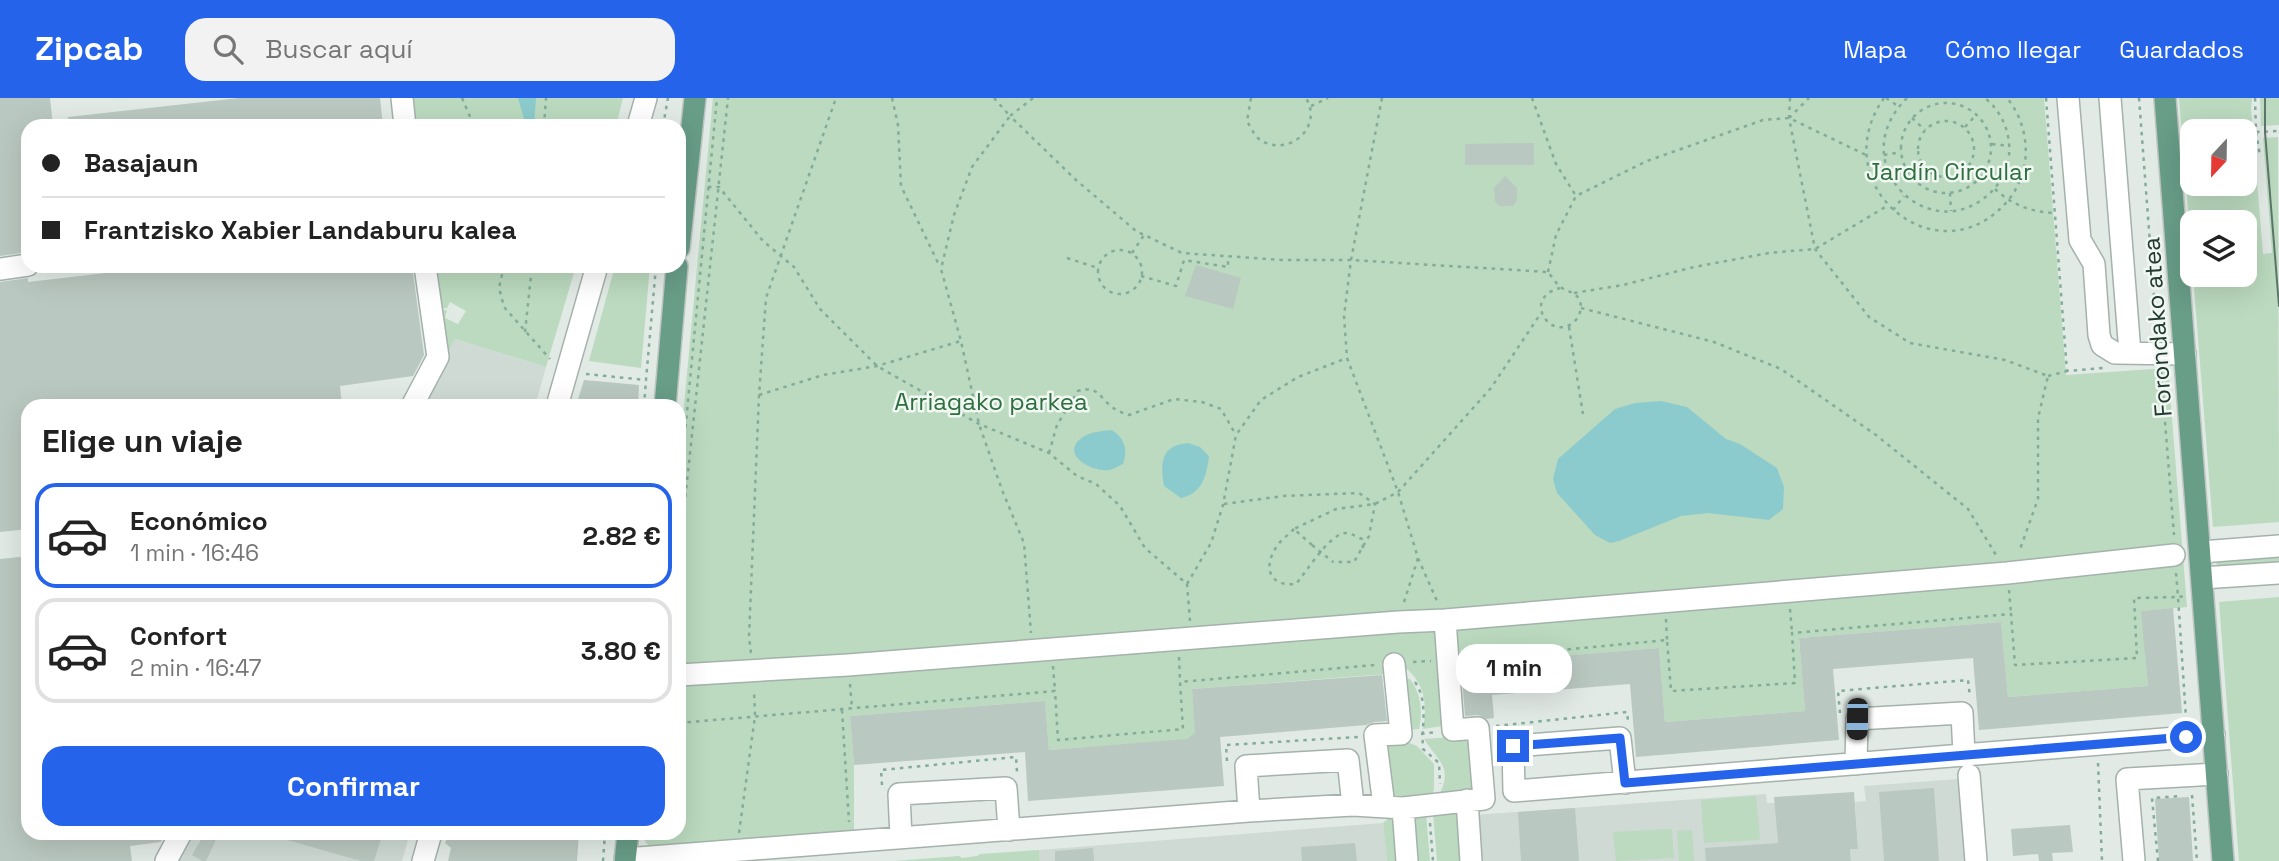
<!DOCTYPE html>
<html lang="es">
<head>
<meta charset="utf-8">
<style>
  body { margin:0; font-family:"Space Grotesk",sans-serif; background:#f2f2f2; color:#222; height:100vh; display:flex; flex-direction:column; font-size:26px; white-space:nowrap }
  * { box-sizing:border-box; margin:0 }
  p { font-size:23px; color:#767676 }
  .icon { flex:none; width:38px; height:38px; fill:none; stroke:currentColor; stroke-width:2; stroke-linecap:round; stroke-linejoin:round }
  .map { position:relative; flex:1; overflow:hidden }
  .side { position:absolute; left:21px; top:301px; width:665px; height:441px; display:flex; flex-direction:column; background:#fff; border-radius:21px; box-shadow:0 7px 28px #0002 }
  .side>* { flex:none }
  .top-card { position:absolute; left:21px; top:21px; width:665px; height:154px; border-radius:21px; box-shadow:0 7px 28px #0002; display:grid; align-content:center; height:154px; padding:0 21px; background:#fff }
  .needle { width:46px; rotate:202deg }
  .controls { position:absolute; left:2180px; top:21px; display:grid; gap:14px }
  .controls a { display:grid; place-items:center; width:77px; height:77px; border-radius:14px; background:#fff; box-shadow:0 7px 28px #0002; font-size:35px }
  .end { position:absolute; width:32px; height:32px; margin:-16px; border:9px solid #2563eb; background:#fff; box-shadow:0 0 0 4px #fff }
  .from { border-radius:50% }
  .bubble { position:absolute; height:49px; border-radius:21px; background:#fff; box-shadow:0 7px 28px #0002; font-size:23px; font-weight:700; line-height:49px; text-align:center }
  .car { position:absolute; width:21px; height:42px; margin:-21px -10px; border-radius:9px; box-shadow:0 0 5px 2px #0007; background:linear-gradient(#222 24%,#8ab4d8 0 40%,#222 0 76%,#8ab4d8 0 86%,#222 0) }
  .top-card b { display:flex; align-items:center; gap:24px; height:66px; font-size:26px }
  .top-card b+b { border-top:2px solid #e0e0e0 }
  .top-card i { width:18px; height:18px; background:#222 }
  ul { padding:0; list-style:none }
  li { display:flex; align-items:center; gap:21px; height:105px; margin:0 14px 10px; padding:0 7px; border:4px solid #e0e0e0; border-radius:21px }
  li div { flex:1 }
  li b { display:block; font-size:26px }
  li em { font-style:normal; font-weight:700 }
  li.selected { border-color:#2563eb }
  li>.icon { width:63px; height:63px; stroke-width:1.5 }
  h2 { padding:0 21px; font-size:32px; line-height:84px }
  .button { display:flex; gap:14px; margin-top:auto; padding:14px 21px }
  .button a { flex:1; height:80px; border-radius:21px; background:#2563eb; color:#fff; font-size:28px; font-weight:700; line-height:80px; text-align:center }
  header { display:flex; align-items:center; gap:42px; box-sizing:border-box; height:98px; padding:0 35px; background:#2563eb; color:#fff }
  header strong { font-size:33px }
  nav { display:flex; gap:38px; margin-inline-start:auto; font-size:24px }
  .search { width:490px; height:63px; background:#f2f2f2; display:flex; align-items:center; gap:18px; box-sizing:border-box; padding:0 24px; border-radius:21px; color:#767676; font-size:26px }
  .map>svg:first-child { display:block }
  .built { fill:#cfdad4 }
  .green { fill:#bbdabf; fill-rule:evenodd }
  .water { fill:#8ccbcd }
  .building { fill:#b9c8c0 }
  .lines { fill:none; stroke-linecap:round; stroke-linejoin:round }
  .minor-casing { stroke:#a4b2ab; stroke-width:24 }
  .major-casing { stroke:#bdc4c1; stroke-width:24 }
  .path { stroke:#83ac9a; stroke-width:2.5; stroke-dasharray:3.5 5; stroke-linecap:butt }
  .minor { stroke:#fff; stroke-width:21 }
  .major { stroke:#689d88; stroke-width:21 }
  .tram { stroke:#5d766b; stroke-width:2 }
  .path-bridge { stroke:#83ac9a; stroke-width:2.5; stroke-dasharray:3.5 5; stroke-linecap:butt }
  .route { stroke:#2563eb; stroke-width:9 }
  .labels { text-anchor:middle; dominant-baseline:central; stroke-width:5; stroke-linejoin:round; paint-order:stroke }
  .park-label { font-size:24px; fill:#2f6e3f; stroke:#f1f7f3 }
  .street-label { font-size:24px; fill:#223a30; stroke:#f1f7f3 }
</style>
</head>
<body>
<header>
<strong>Zipcab</strong>
<div class="search"><svg class="icon" aria-label="search" viewBox="0 0 24 24"><circle cx="10" cy="10" r="6"/><path d="M15 15l6 6"/></svg>Buscar aquí</div>
<nav><a>Mapa</a><a>Cómo llegar</a><a>Guardados</a></nav>
</header>
<div class="map">
<svg width="2279" height="763" viewBox="0 0 2279 763">
  <rect width="100%" height="100%" fill="#e1eae5"/>
  <!-- built -->
  <path class="built" d="M454 241 546 269 535 308H419Z
    M1959 681 1965 763H1851L1850 751H1858L1855 704 1866 703 1864 688Z
    M1766 696 1767 705H1775L1779 756 1786 763H1477L1474 717Z
    M1383 725 1387 763H1040L1039 752Z
    M193 735H410L402 763H178Z"/>
  <!-- green -->
  <path class="green" d="M411 0H623L616 28H414Z
    M713 0H2044L2066 277 2168 270 2187 509 2142 513 2148 588 2008 599 2001 524 1799 540 1805 613 1665 624 1659 550 1457 567 1449 627 1423 631C1427 608 1426 588 1407 571L1387 576 1192 591 1196 641 1049 652 1045 603 850 618 854 667V736L655 752C648 747 643 744 644 735H679V360Z
    M2179 0H2252L2251 10 2263 156 2272 155 2263 40 2278 39 2279 424 2213 429 2193 177H2245V124H2193V172ZM2245 33V86H2193V33Z
    M2260 0H2279V27L2261 28Z
    M433 168H576L546 269 455 241 444 261 438 213 447 212 445 220 458 226 466 213 450 204 447 210 438 211Z
    M615 168H650L641 270 589 263Z
    M2279 456V468L2220 470 2216 465 2217 463Z
    M2279 499V763H2239L2219 504Z
    M1400 580 1410 581C1421 596 1423 612 1419 631L1404 632Z
    M1469 638 1472 695 1438 701C1453 668 1441 667 1424 641Z
    M1407 644 1417 648 1434 666V691L1430 703 1401 704 1391 695 1382 657 1392 645Z
    M1756 698 1760 742 1704 745 1701 702Z
    M1460 713 1464 763H1437L1433 715Z
    M1426 716 1430 763H1411L1407 718Z
    M1389 720 1395 722 1402 763H1387L1383 725Z
    M1672 731 1674 760 1616 763 1613 734Z
    M1692 732 1694 763H1679L1677 733Z
    M1039 752 1040 763H895L959 758 962 760 977 758 980 756Z"/>
  <!-- water -->
  <path class="water" d="M518 0H536L534 28H526Z
    M1661 303 1687 309 1726 341 1740 346 1777 370 1784 389 1783 411 1769 422 1708 415 1681 418 1619 443 1610 445 1595 437 1557 395 1553 381 1558 361 1615 311 1635 305Z
    M1112 332C1125 341 1128 351 1123 366 1118 368 1113 372 1108 372 1093 374 1061 358 1080 341 1088 334 1102 333 1112 332Z
    M1188 345 1200 349 1209 358C1207 377 1202 396 1181 400L1164 388C1160 365 1161 347 1188 345Z"/>
  <!-- building -->
  <path class="building" d="M0 0H50L53 28H28V154L0 158Z
    M239 0H380L383 28H69L68 19Z
    M1534 45V67H1465V46Z
    M1505 78 1517 90V102L1513 108H1499L1495 103 1494 90Z
    M1196 167 1241 180 1233 211 1185 198Z
    M166 168H412L424 257 413 278 340 288 342 308H28V431L0 434V184L28 180V184Z
    M584 282 639 287 638 308H576Z
    M28 458V735H165L161 744 130 748 132 763H0V461Z
    M2173 510 2182 615 1979 632 1973 560 1833 571 1839 642 1636 659 1630 586 1492 597 1494 620 1487 621 1478 617 1465 618 1461 566 1659 550 1665 624 1805 613 1799 540 2001 524 2008 599 2148 588 2141 513Z
    M1382 577 1387 623 1374 624 1366 627 1220 639 1224 688 1028 703 1025 654 854 667 850 618 1045 603 1049 652 1187 641 1195 635 1192 591Z
    M1934 690 1939 763H1884L1879 694Z
    M1854 694 1858 751H1850L1851 763H1706L1705 750 1778 745 1774 699Z
    M2189 699 2193 763H2159L2155 701Z
    M1575 710 1579 763H1521L1518 714Z
    M2070 727 2073 754 2052 755 2053 763H2039L2038 756 2013 758 2011 731Z
    M205 735H219L206 763H202L192 757Z
    M277 735H358L381 741 374 763H361L277 739Z
    M449 735H579L577 763H448L451 750 445 745Z
    M1355 745 1357 763H1302L1301 749Z
    M1093 750 1094 763H1055V753Z"/>
  <g class="lines">
    <!-- minor casing -->
    <g class="minor-casing">
      <path id="minor" d="M402 0 405 28
        M2068 0 2080 142 2094 166 2099 237 2102 247 2115 255 2185 256
        M2110 0 2130 255
        M638 28 646 0
        M0 171 28 167
        M412 308 438 259 425 168
        M557 308 597 168
        M2201 454 2279 448
        M2202 480 2279 475
        M679 577 848 567 1398 524 1445 522 2007 475 2174 457
        M1856 666 1857 621 1962 615 1964 657
        M1969 677 1976 763
        M1625 685 1620 640 1513 648 1514 693 2214 637
        M1467 702 1471 763
        M1384 708 1375 637 1401 636 1394 566
        M1403 710 1407 763
        M1249 713 1246 668 1348 662 1353 707
        M901 740 899 696 1006 690 1009 732
        M625 761 1249 713 1353 707 1403 710 1484 701 1478 630 1453 632 1445 522
        M166 763 181 735
        M423 763 431 735
        M2134 763 2127 681 2217 676"/>
    </g>
    <!-- major casing -->
    <g class="major-casing">
      <path id="major" d="M2165 0 2223 763
        M679 150 695 0
        M665 308 677 168
        M625 763 628 735"/>
    </g>
    <!-- path -->
    <path class="path" d="M462 0 474 28
      M892 0 898 27 901 88 940 169
      M994 0 1010 18 972 69 954 117 941 171 961 243 979 326 1002 392 1024 445 1031 535
      M1033 0 1010 18 1076 82 1136 133 1182 155 1282 162H1351L1548 174C1551 178 1555 183 1558 187 1565 194 1576 193 1580 203 1582 210 1580 218 1575 223 1552 246 1520 200 1560 190
      M1251 0 1247 23C1250 28 1254 37 1259 41 1287 61 1324 30 1306 0
      M1382 0 1351 162 1344 218 1347 260 1398 394 1418 460 1437 503
      M1532 0 1556 66 1576 98
      M1790 0 1789 20 1815 151 1869 219 1910 245 2005 262 2048 278 2038 320V401L2019 454
      M1884 0C1824 85 1931 176 2000 111 2013 99 2022 83 2025 65 2028 42 2022 18 2007 0
      M1886 0 1898 8
      M1907 0C1841 65 1930 152 1990 95 2001 85 2007 71 2009 57 2011 35 2002 14 1985 0
      M2046 0 2067 273 2103 270
      M2139 0 2157 238
      M2255 0 2256 34 2279 33
      M1901 50a45 45 0 1 1 90 0a45 45 0 1 1-90 0Z
      M1311 8 1328 0
      M1789 20 1809 0
      M1912 20 1925 32
      M1918 51a28 28 0 1 1 56 0a28 28 0 1 1-56 0Z
      M544 28 546 0
      M663 28 668 0
      M1965 29 1977 16
      M2256 34 2260 58
      M1992 46 2010 48
      M1884 57 1901 54
      M1968 69 1981 80
      M1915 83 1927 71
      M708 89H719L763 143 794 169 820 211 877 268 979 326 1049 355 1077 378 1096 386 1120 408 1145 450 1187 486 1190 523
      M1995 91C2012 107 2031 114 2055 115
      M1950 95 1951 113
      M1893 112 1904 98
      M1098 174a22 22 0 1 1 44 0a22 22 0 1 1-44 0Z
      M1132 155 1144 137
      M1067 160 1098 170
      M504 168 499 190 504 209 550 261
      M1548 174 1556 137 1576 98 1647 63 1763 22 1789 20 1866 57
      M1141 178 1176 188 1184 162 1228 169V158
      M1574 195 1623 187 1694 169 1769 155 1815 151 1887 108
      M1581 210 1714 244 1781 271 1876 337 1968 411 1996 457
      M1569 229 1583 316
      M525 234 532 168
      M2161 273 2174 437
      M586 276 646 282 656 168
      M2048 278 2067 273
      M759 297 823 277 877 268 961 243
      M644 308 646 282
      M1049 355 1057 327 1078 293C1098 287 1099 299 1112 309 1117 313 1123 315 1129 317L1174 301 1202 304 1221 311 1236 337
      M679 397 717 0
      M1224 406 1283 398 1359 395 1375 406 1369 438 1354 464H1333
      M1294 431C1288 437 1281 442 1277 448 1263 468 1268 489 1296 486 1306 474 1326 442 1341 436 1348 433 1355 438 1362 441L1363 451
      M1312 447 1294 431 1336 411 1375 406 1398 394 1491 290 1541 215
      M679 458 728 0
      M2176 475 2178 499 2186 498
      M1187 486 1211 445 1223 407 1236 337 1261 302 1298 279 1347 260
      M2009 492 2011 516
      M1404 504 1418 460
      M1790 511 1792 535
      M1666 521 1667 542
      M751 555 749 539 759 297 766 200 836 0
      M1179 559 1180 584
      M1466 561 1667 542 1671 593 1795 585 1792 535 2011 516 2015 567 2137 560 2134 500 2178 499 2186 620
      M1413 564 1431 563
      M1053 568 1055 593
      M1415 584C1429 604 1421 628 1423 651L1439 665 1440 686
      M850 586 852 611
      M842 612 849 724
      M1840 615 1838 593 1968 582 1970 599
      M679 625 1055 593 1058 642 1183 631 1180 584 1375 567
      M1496 628 1627 614 1628 623
      M1421 636 1436 634
      M1227 663 1226 647 1358 639
      M2098 665 2102 763
      M882 687 881 672 1016 659 1017 674
      M2192 697 2197 763
      M1430 725 1433 763
      M739 735 755 618 754 593
      M603 763 605 735
      M2158 763 2152 700 2182 698"/>
    <!-- minor -->
    <use href="#minor" class="minor"/>
    <!-- major -->
    <use href="#major" class="major"/>
    <!-- tram -->
    <path class="tram" d="M2265 0V34L2279 208"/>
    <!-- path-bridge -->
    <path class="path-bridge" d="M1312 447 1333 464"/>
  </g>
  <g class="lines">
    <!-- route -->
    <path class="route" d="M1513 648 1620 640 1625 685 2186 639"/>
  </g>
  <g class="labels">
    <!-- park labels -->
    <g class="park-label">
      <text x="1949" y="73">Jardín Circular</text>
      <text x="991" y="303">Arriagako parkea</text>
    </g>
    <!-- street labels -->
    <g class="street-label">
      <text transform="translate(2157 229) rotate(-94)">Forondako atea</text>
    </g>
  </g>
</svg>
<div class="controls">
<a><svg class="needle" viewBox="-14 -14 28 28"><path d="M0-13l5 13h-10z" fill="#e53935"/><path d="M0 13l5-13h-10z" fill="#767676"/></svg></a>
<a><svg class="icon" aria-label="layers" viewBox="0 0 24 24"><path d="M12 4l9 5-9 5-9-5zM3 14l9 5 9-5"/></svg></a>
</div>
<i class="end from" style="left:2186px;top:639px"></i>
<i class="end" style="left:1513px;top:648px"></i>
<div class="bubble" style="left:1456px;top:546px;width:116px">1 min</div>
<i class="car" style="left:1857px;top:621px;rotate:181deg"></i>
<div class="top-card">
<b><i class="from"></i>Basajaun</b>
<b><i></i>Frantzisko Xabier Landaburu kalea</b>
</div>
<section class="side">
<h2>Elige un viaje</h2>
<ul>
<li class="selected"><svg class="icon" aria-label="car" viewBox="0 0 24 24"><path d="M5 17H2v-5l4-1 3-4h7l3 4 3 1v5h-3M9 17h6M6 11h13"/><circle cx="7" cy="17" r="2"/><circle cx="17" cy="17" r="2"/></svg><div><b>Económico</b><p>1 min · 16:46</p></div><em>2.82 €</em></li>
<li><svg class="icon" aria-label="car" viewBox="0 0 24 24"><path d="M5 17H2v-5l4-1 3-4h7l3 4 3 1v5h-3M9 17h6M6 11h13"/><circle cx="7" cy="17" r="2"/><circle cx="17" cy="17" r="2"/></svg><div><b>Confort</b><p>2 min · 16:47</p></div><em>3.80 €</em></li>
</ul>
<div class="button"><a>Confirmar</a></div>
</section>
</div>
</body>
</html>
